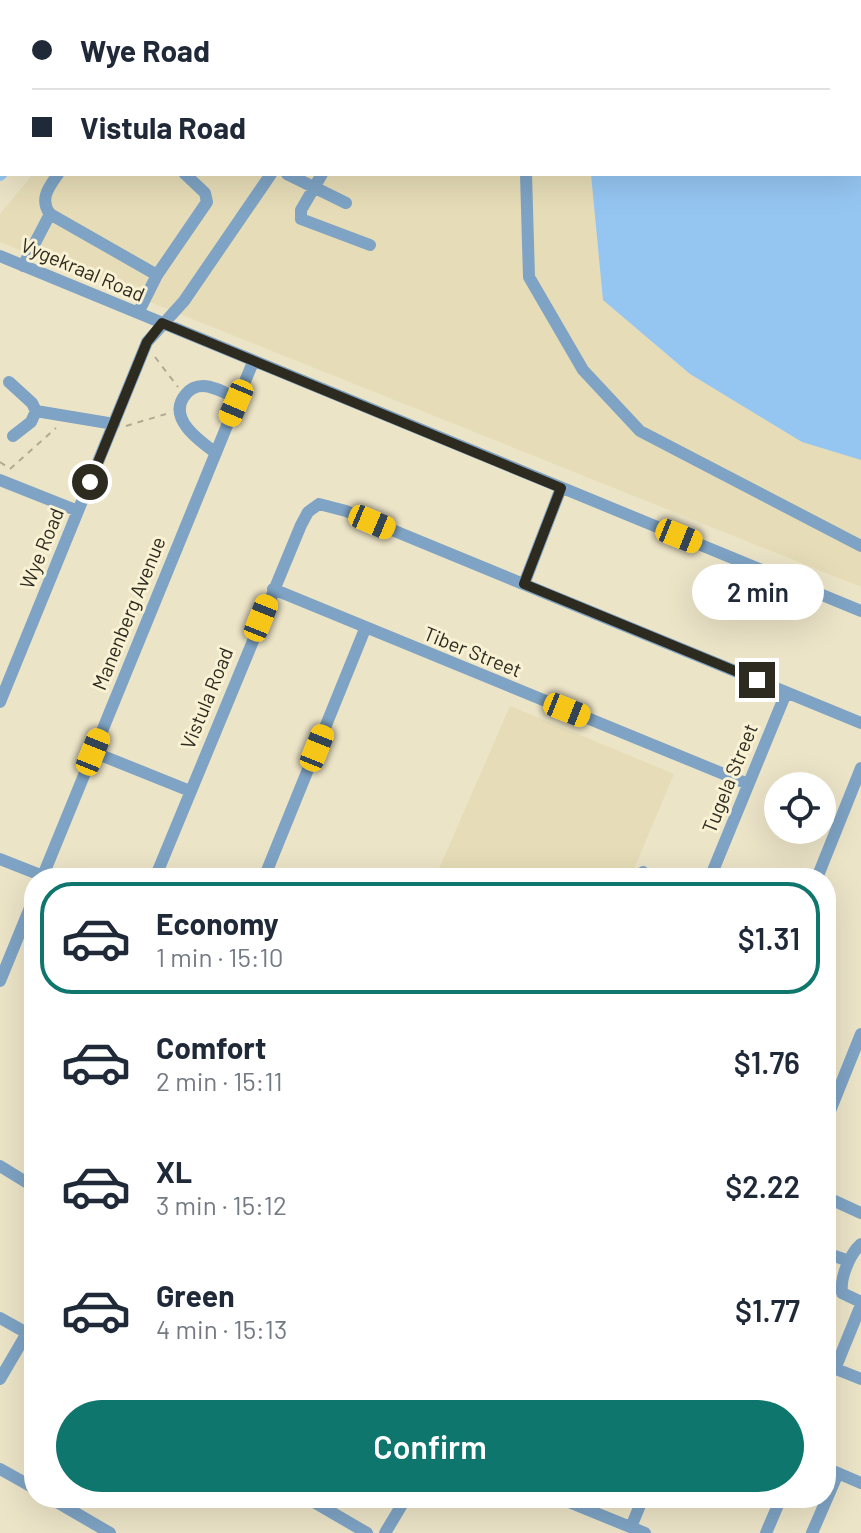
<!DOCTYPE html>
<html lang="en">
<head>
<meta charset="utf-8">
<style>
  body { margin:0; font-family:Barlow,sans-serif; background:#f6f6f7; color:#1f2937; height:100vh; display:flex; flex-direction:column; font-size:30px; white-space:nowrap }
  * { box-sizing:border-box; margin:0 }
  p { font-size:26px; color:#747a83 }
  .icon { flex:none; width:44px; height:44px; fill:none; stroke:currentColor; stroke-width:2; stroke-linecap:round; stroke-linejoin:round }
  .map { position:relative; flex:1; overflow:hidden }
  .drawer { position:absolute; left:24px; top:868px; width:812px; height:640px; display:flex; flex-direction:column; background:#fff; border-radius:32px; box-shadow:0 8px 32px #0002 }
  .drawer>* { flex:none }
  .hud { position:absolute; left:0px; top:0px; width:862px; height:176px; box-shadow:0 8px 32px #0002; display:grid; align-content:center; height:176px; padding:0 32px; background:#fff }
  .fabs { position:absolute; left:764px; top:772px; display:grid; gap:16px }
  .fabs a { display:grid; place-items:center; width:72px; height:72px; border-radius:50%; background:#fff; box-shadow:0 8px 32px #0002; font-size:40px }
  .end { position:absolute; width:36px; height:36px; margin:-18px; border:10px solid #2d2a1f; background:#fff; box-shadow:0 0 0 4px #fff }
  .from { border-radius:50% }
  .bubble { position:absolute; height:56px; border-radius:28px; background:#fff; box-shadow:0 8px 32px #0002; font-size:26px; font-weight:600; line-height:56px; text-align:center }
  .car { position:absolute; width:24px; height:48px; margin:-24px -12px; border-radius:10px; box-shadow:0 0 6px 2px #0007; background:linear-gradient(#f5c518 24%,#345 0 40%,#f5c518 0 76%,#345 0 86%,#f5c518 0) }
  .hud b { display:flex; align-items:center; gap:28px; height:76px; font-size:30px }
  .hud b+b { border-top:2px solid #e0e1e3 }
  .hud i { width:20px; height:20px; background:#1f2937 }
  ul { padding:14px 0 0; list-style:none }
  li { display:flex; align-items:center; gap:24px; height:112px; margin:0 16px 12px; padding:0 16px; border:4px solid transparent; border-radius:32px }
  li div { flex:1 }
  li b { display:block; font-size:30px }
  li em { font-style:normal; font-weight:600 }
  li.on { border-color:#0f766e }
  li>.icon { width:72px; height:72px; stroke-width:1.5 }
  .action { display:flex; gap:16px; margin-top:auto; padding:16px 32px }
  .action a { flex:1; height:92px; border-radius:48px; background:#0f766e; color:#fff; font-size:32px; font-weight:600; line-height:92px; text-align:center }
  .map>svg:first-child { display:block }
  .built { fill:#e6dcb7 }
  .water { fill:#95c6f2 }
  .lines { fill:none; stroke-linecap:round; stroke-linejoin:round }
  .canal { stroke:#95c6f2; stroke-width:12 }
  .path { stroke:#b1aa93; stroke-width:2; stroke-dasharray:6 6; stroke-linecap:butt }
  .minor { stroke:#7ea3c4; stroke-width:12 }
  .major { stroke:#1869a5; stroke-width:14 }
  .route { stroke:#2d2a1f; stroke-width:10 }
  .labels { text-anchor:middle; dominant-baseline:central; stroke-width:6; stroke-linejoin:round; paint-order:stroke }
  .street-label { font-size:20px; fill:#2d2a1f; stroke:#f9f1d4 }
</style>
</head>
<body>
<div class="map">
<svg width="861" height="1533" viewBox="0 0 861 1533">
  <rect width="100%" height="100%" fill="#ece4c7"/>
  <!-- built -->
  <path class="built" d="M179 0H861V587L0 242V214L33 174H860V2H177Z
    M510 706 674 774 630 878H435Z"/>
  <!-- water -->
  <path class="water" d="M776 0H861V460L802 442 690 374 603 300 591 174H860V2Z"/>
  <g class="lines">
    <!-- canal -->
    <path class="canal" d="M154 2 156 0
      M0 175 2 173"/>
    <!-- path -->
    <path class="path" d="M155 357 178 387
      M126 426 166 414
      M0 462 9 468
      M10 469 56 428"/>
    <!-- minor -->
    <path class="minor" d="M257 0 260 2
      M353 0 356 2
      M389 2 390 0
      M563 2 564 0
      M58 174C49 187 39 199 50 214L157 275 138 313
      M287 174 346 203
      M322 174 301 210V219L370 245
      M526 174 529 277 583 370 640 431 861 546
      M0 256 861 611
      M23 266 50 214
      M157 275 207 202 205 193 185 174
      M9 382 32 403 36 411 31 422 13 436
      M36 411 114 424
      M216 453C198 440 166 417 186 394 190 389 196 386 203 386 214 386 227 394 238 399
      M0 480 78 511
      M524 584 561 488
      M273 589 748 784
      M0 702 147 342 184 301 271 174
      M93 752 190 791
      M0 859 43 876
      M42 878 253 362
      M155 878 301 525 308 512 319 504 346 511 861 723
      M264 878 365 629
      M641 878 643 872
      M710 878 786 693
      M817 878 861 768
      M0 981 34 898
      M826 1121 861 1034
      M0 1166 34 1187
      M826 1197 861 1213
      M861 1244C849 1255 840 1278 842 1293L861 1302
      M826 1253 849 1261
      M0 1318 34 1337
      M826 1365 861 1379
      M835 1369 861 1305
      M0 1379 34 1321
      M826 1468 861 1483
      M0 1469 34 1488
      M50 1498 110 1533
      M307 1498 367 1533
      M559 1498 645 1533
      M631 1527 643 1498
      M385 1533 406 1498
      M766 1533 781 1498
      M812 1533 838 1473"/>
    <!-- major -->
    <path class="major" d="M61 2 63 0
      M93 2 95 0
      M0 73 2 71
      M0 107 2 105"/>
  </g>
  <g class="lines">
    <!-- route -->
    <path class="route" d="M90 482 147 342 162 323 561 488 524 584 757 680"/>
  </g>
  <g class="labels">
    <!-- street labels -->
    <g class="street-label">
      <text transform="translate(83 269) rotate(23)">Vygekraal Road</text>
      <text transform="translate(41 548) rotate(-68)">Wye Road</text>
      <text transform="translate(128 613) rotate(-68)">Manenberg Avenue</text>
      <text transform="translate(473 651) rotate(22)">Tiber Street</text>
      <text transform="translate(206 698) rotate(-68)">Vistula Road</text>
      <text transform="translate(729 778) rotate(-68)">Tugela Street</text>
    </g>
  </g>
</svg>
<div class="fabs">
<a><svg class="icon" aria-label="locate" viewBox="0 0 24 24"><circle cx="12" cy="12" r="6"/><path d="M12 2v4M12 18v4M2 12h4M18 12h4"/></svg></a>
</div>
<i class="end from" style="left:90px;top:482px"></i>
<i class="end" style="left:757px;top:680px"></i>
<div class="bubble" style="left:692px;top:564px;width:132px">2 min</div>
<i class="car" style="left:236px;top:403px;rotate:203deg"></i>
<i class="car" style="left:372px;top:522px;rotate:113deg"></i>
<i class="car" style="left:679px;top:536px;rotate:112deg"></i>
<i class="car" style="left:261px;top:618px;rotate:22deg"></i>
<i class="car" style="left:567px;top:710px;rotate:112deg"></i>
<i class="car" style="left:317px;top:748px;rotate:22deg"></i>
<i class="car" style="left:93px;top:752px;rotate:22deg"></i>
<div class="hud">
<b><i class="from"></i>Wye Road</b>
<b><i></i>Vistula Road</b>
</div>
<section class="drawer">
<ul>
<li class="on"><svg class="icon" aria-label="car" viewBox="0 0 24 24"><path d="M5 17H2v-5l4-1 3-4h7l3 4 3 1v5h-3M9 17h6M6 11h13"/><circle cx="7" cy="17" r="2"/><circle cx="17" cy="17" r="2"/></svg><div><b>Economy</b><p>1 min · 15:10</p></div><em>$1.31</em></li>
<li><svg class="icon" aria-label="car" viewBox="0 0 24 24"><path d="M5 17H2v-5l4-1 3-4h7l3 4 3 1v5h-3M9 17h6M6 11h13"/><circle cx="7" cy="17" r="2"/><circle cx="17" cy="17" r="2"/></svg><div><b>Comfort</b><p>2 min · 15:11</p></div><em>$1.76</em></li>
<li><svg class="icon" aria-label="car" viewBox="0 0 24 24"><path d="M5 17H2v-5l4-1 3-4h7l3 4 3 1v5h-3M9 17h6M6 11h13"/><circle cx="7" cy="17" r="2"/><circle cx="17" cy="17" r="2"/></svg><div><b>XL</b><p>3 min · 15:12</p></div><em>$2.22</em></li>
<li><svg class="icon" aria-label="car" viewBox="0 0 24 24"><path d="M5 17H2v-5l4-1 3-4h7l3 4 3 1v5h-3M9 17h6M6 11h13"/><circle cx="7" cy="17" r="2"/><circle cx="17" cy="17" r="2"/></svg><div><b>Green</b><p>4 min · 15:13</p></div><em>$1.77</em></li>
</ul>
<div class="action"><a>Confirm</a></div>
</section>
</div>
</body>
</html>
